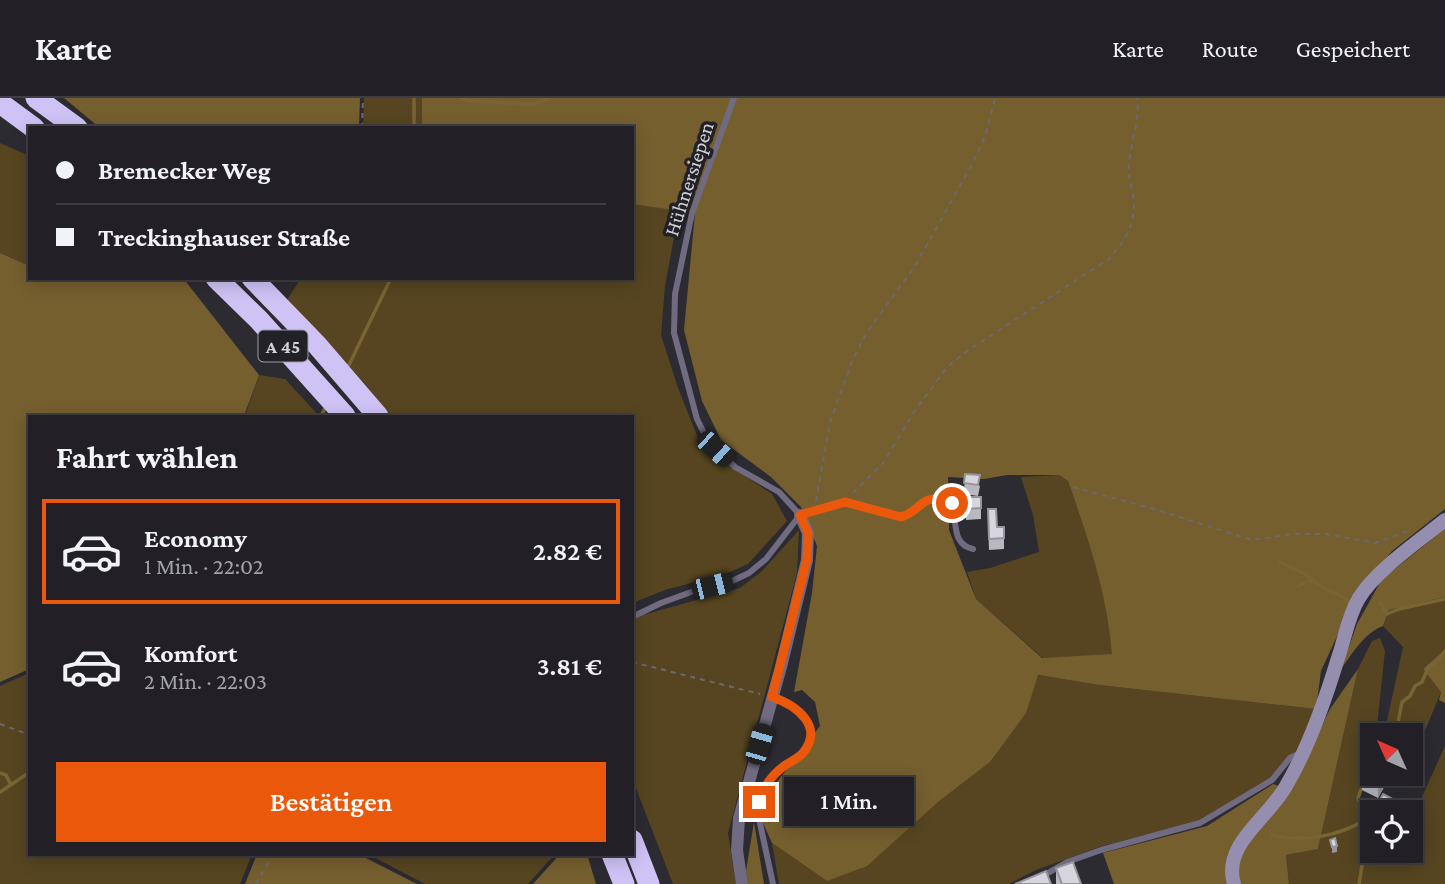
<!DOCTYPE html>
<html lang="de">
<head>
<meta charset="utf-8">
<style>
  body { margin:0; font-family:"Crimson Pro",serif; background:#2a282e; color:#f1f3f6; height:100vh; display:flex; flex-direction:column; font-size:26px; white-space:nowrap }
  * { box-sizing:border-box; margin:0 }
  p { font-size:23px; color:#a2a3a7 }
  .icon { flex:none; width:38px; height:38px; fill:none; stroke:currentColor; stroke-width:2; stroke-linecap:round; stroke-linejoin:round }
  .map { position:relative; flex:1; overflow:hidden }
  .details { position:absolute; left:28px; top:317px; width:606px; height:441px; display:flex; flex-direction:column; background:#222026; border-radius:0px; box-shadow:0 4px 18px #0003,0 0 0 2px #3f3e43 }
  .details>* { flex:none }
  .guide { position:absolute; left:28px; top:28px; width:606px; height:154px; border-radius:0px; box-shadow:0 4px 18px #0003,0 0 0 2px #3f3e43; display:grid; align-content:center; height:154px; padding:0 28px; background:#222026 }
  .needle { width:46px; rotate:315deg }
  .controls { position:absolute; left:1360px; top:625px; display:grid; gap:14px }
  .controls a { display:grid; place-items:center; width:63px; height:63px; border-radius:0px; background:#222026; box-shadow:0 4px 18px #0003,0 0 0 2px #3f3e43; font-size:35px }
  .end { position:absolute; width:32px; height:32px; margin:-16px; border:9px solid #ea580c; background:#fff; box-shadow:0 0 0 4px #fff }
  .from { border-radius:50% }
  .bubble { position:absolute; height:49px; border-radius:0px; background:#222026; box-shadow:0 4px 18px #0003,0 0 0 2px #3f3e43; font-size:23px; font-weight:600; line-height:49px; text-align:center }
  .car { position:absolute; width:21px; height:42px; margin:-21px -10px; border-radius:9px; box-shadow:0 0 5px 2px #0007; background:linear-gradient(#222 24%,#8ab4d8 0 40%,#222 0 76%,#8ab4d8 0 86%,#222 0) }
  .guide b { display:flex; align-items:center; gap:24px; height:66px; font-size:26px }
  .guide b+b { border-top:2px solid #3f3e43 }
  .guide i { width:18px; height:18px; background:#f1f3f6 }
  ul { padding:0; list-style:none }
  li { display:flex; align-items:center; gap:21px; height:105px; margin:0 14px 10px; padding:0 14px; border:4px solid transparent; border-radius:0px }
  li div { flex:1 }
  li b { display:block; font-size:26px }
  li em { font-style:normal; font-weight:600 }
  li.current { border-color:#ea580c }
  li>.icon { width:63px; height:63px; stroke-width:1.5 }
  h2 { padding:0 28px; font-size:32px; line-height:84px }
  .button { display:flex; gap:14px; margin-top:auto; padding:14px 28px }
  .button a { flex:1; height:80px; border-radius:0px; background:#ea580c; color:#fff; font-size:28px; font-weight:600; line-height:80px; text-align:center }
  header { display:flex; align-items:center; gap:42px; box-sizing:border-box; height:98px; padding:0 35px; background:#222026; border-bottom:2px solid #3f3e43 }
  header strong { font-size:33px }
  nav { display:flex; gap:38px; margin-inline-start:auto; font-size:24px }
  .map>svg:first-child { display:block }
  .green { fill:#564520 }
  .forest { fill:#755f2f; fill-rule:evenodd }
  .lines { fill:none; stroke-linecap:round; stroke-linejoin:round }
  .stream { stroke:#796433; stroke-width:3.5 }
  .path { stroke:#6c6a71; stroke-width:2; stroke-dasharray:5 5; stroke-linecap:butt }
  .service { stroke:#706b80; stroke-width:6 }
  .minor { stroke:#706b80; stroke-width:12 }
  .secondary { stroke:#968eaf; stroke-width:14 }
  .motorway { stroke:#cfc2f5; stroke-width:21 }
  .wall { fill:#b9b7bf }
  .shaded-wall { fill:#96959b }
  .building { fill:#d7d5de; stroke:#96959b; stroke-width:2 }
  .route { stroke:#ea580c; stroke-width:9 }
  .labels { text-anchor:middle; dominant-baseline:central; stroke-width:7; stroke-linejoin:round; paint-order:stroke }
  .shield { fill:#232128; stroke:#9d9ca1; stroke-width:2 }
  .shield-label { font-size:19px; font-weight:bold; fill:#d1d0d5 }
  .street-label { font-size:21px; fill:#d1d0d5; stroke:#232128 }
</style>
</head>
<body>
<header>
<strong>Karte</strong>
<nav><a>Karte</a><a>Route</a><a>Gespeichert</a></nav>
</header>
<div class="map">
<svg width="1445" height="786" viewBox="0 0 1445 786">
  <rect width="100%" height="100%" fill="#2d2b32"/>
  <!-- green -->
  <path class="green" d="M364 0H422V30H363Z
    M0 45 30 58V168L0 155Z
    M632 106 679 112 665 188 661 237 678 290 702 350 772 396 787 423 748 466 723 477 668 491 632 505V318H391L364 285 287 202 301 180H632Z
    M259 277 285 281 319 318H245Z
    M1059 377 1068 383C1088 441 1107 495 1113 557L1043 560 976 501 967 474 990 470 1039 454 1033 417 1021 379Z
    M799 432 797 475 728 735 736 786H673L632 680V520L740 490 761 474Z
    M1445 499V551L1423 571 1441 594 1417 652 1411 649 1410 637H1390L1385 632 1403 549 1383 528 1389 512Z
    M1380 540 1385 553 1377 628 1378 637H1372V662L1357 700 1366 723V743L1372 746V752L1389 754 1410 752 1411 723 1445 648V786H1289L1286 757 1318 751 1358 571 1372 543Z
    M27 576 30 577V756H252L240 786H0V588Z
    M1037 577 1099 587 1316 611 1301 648 1269 681 1200 723 1102 748 1036 772 1009 786H779L772 745 827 783 990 664 1025 615Z
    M368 756H555L528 786H425Z"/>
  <!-- forest -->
  <path class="forest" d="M64 0H360L359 30H100Z
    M422 0H1445V411L1392 453 1356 497 1321 573 1316 611 1099 587 1038 577 1026 615 990 664 939 703 867 768 827 783 772 745 759 716 774 688 820 628 815 604 802 592 794 594 812 495 817 448 801 409 771 379 721 342 702 303 684 232 695 115 632 106V30H422ZM1007 377H1059L1068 383C1088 441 1107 495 1112 556L1042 560 976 501 949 432 948 379 984 381Z
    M0 155 30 168V180H183L259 277 244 318H30V573L27 572 0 584Z
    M1445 431V499L1389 512 1383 528C1364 535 1353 555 1341 571L1357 526 1382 481Z
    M1445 551V605L1439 602 1441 594 1423 571Z
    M1358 571 1318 751 1286 757 1289 786H1114L1103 755 1207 728 1273 686 1291 692 1330 611Z
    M754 724 764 786H748L746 773Z
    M257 756H358L417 786H245Z
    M560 756H587L596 786H533Z"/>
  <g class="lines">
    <!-- stream -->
    <path class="stream" d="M414 0V30
      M461 0 470 3 533 6 551 0
      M347 271 391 180
      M321 318 326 308
      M1280 464 1305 476 1326 492 1340 497 1353 507
      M1298 488 1309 483 1312 484
      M1380 504 1387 516 1399 511 1445 501
      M1391 637 1397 630 1402 604 1410 598 1415 588 1422 584 1429 568 1439 562 1445 553
      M0 675 6 677 10 685
      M1363 686 1358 700 1367 721
      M0 694 30 674
      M1272 737C1304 745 1339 738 1367 721
      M1359 786 1365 749 1372 735 1369 730"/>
    <!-- path -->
    <path class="path" d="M362 30 363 0
      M1073 389 1151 410 1252 442 1294 436H1326L1375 445 1410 432
      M853 395 883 365 914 314 947 269 970 251 1109 161C1126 142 1137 124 1133 97 1131 86 1128 76 1129 65 1131 43 1140 23 1137 0
      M816 403 830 324 853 261 867 234 915 168 970 70 985 39 995 0
      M632 564 760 596
      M0 626 30 637
      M256 786 273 756"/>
    <!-- service -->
    <path class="service" d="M734 0 692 115 675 196 674 235 697 321 708 343 735 369 779 394 800 417
      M632 519 661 505 694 493 730 484 749 475 766 461 800 417 845 404 901 419C922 413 917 397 948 401 961 416 947 445 973 451
      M772 599C796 607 829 633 800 658 790 668 775 672 767 685 760 694 759 705 758 716L773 786
      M1029 786 1067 764 1101 752 1200 725 1272 682 1290 660 1300 655"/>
    <!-- minor -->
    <path class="minor" d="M742 786 737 752 739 720 781 569 807 462 808 435 800 417"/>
    <!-- secondary -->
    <path class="secondary" d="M1234 786C1222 746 1268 721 1286 688 1309 649 1325 603 1338 560 1345 540 1348 518 1359 500 1376 472 1419 443 1445 422"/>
    <!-- motorway -->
    <path class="motorway" d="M36 0 77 30
      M0 5 34 30
      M216 180 259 222 345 318
      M252 180 317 247 378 318
      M632 742 649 786
      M612 756 624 786"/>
  </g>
  <!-- wall -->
  <path class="wall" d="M965 376 980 388 978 398 964 396Z
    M965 399H981V421L966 422Z
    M988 422 997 429H1004V451L989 452Z
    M1410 645 1420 660 1414 672 1410 671Z
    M1388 676V682L1378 700 1362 692V681Z
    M1383 696 1402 714H1375V710Z
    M1056 770 1081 786H1056Z"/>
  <!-- shaded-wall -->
  <path class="shaded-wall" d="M1420 649V660L1414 672V662Z
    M1385 676H1388V682L1378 700V689Z
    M1337 748V754L1332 755V749Z"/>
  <!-- building -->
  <path class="building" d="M965 376 980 377 978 387 964 385Z
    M965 399H981V410L966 411Z
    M988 411H996L997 429H1004V440L989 441Z
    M1410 645 1420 649 1414 662 1410 660Z
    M1372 662V676H1385L1378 689 1362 681Z
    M1383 696 1402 706 1398 714H1393L1386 710 1384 714H1382L1375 710Z
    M1335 740 1337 748 1332 749 1330 742Z
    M1073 764 1081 786H1062L1056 770Z
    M1046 773 1051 786H1015Z"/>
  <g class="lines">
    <!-- route -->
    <path class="route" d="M759 704C764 688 771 678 784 668 790 664 797 661 802 656 826 629 796 607 772 599L807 461 808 435 800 417 845 404 901 419C922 413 918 397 948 401L952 405"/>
  </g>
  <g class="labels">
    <!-- shield labels -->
    <rect class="shield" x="258.5" y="232.5" width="49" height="31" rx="5"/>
    <g class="shield-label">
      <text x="283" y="248">A 45</text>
    </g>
    <!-- street labels -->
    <g class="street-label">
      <text transform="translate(689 81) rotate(-72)">Hühnersiepen</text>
    </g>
  </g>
</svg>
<div class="controls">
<a><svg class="needle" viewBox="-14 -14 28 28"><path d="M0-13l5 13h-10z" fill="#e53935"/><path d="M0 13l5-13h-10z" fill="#a2a3a7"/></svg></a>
<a><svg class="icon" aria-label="locate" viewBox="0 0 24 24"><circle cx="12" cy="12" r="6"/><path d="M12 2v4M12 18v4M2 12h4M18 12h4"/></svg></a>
</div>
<i class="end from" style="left:952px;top:405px"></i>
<i class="end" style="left:759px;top:704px"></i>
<div class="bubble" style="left:784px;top:679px;width:130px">1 Min.</div>
<i class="car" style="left:715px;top:351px;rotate:132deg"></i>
<i class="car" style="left:712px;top:488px;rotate:76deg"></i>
<i class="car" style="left:759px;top:646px;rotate:16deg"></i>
<div class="guide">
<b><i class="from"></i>Bremecker Weg</b>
<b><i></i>Treckinghauser Straße</b>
</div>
<section class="details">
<h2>Fahrt wählen</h2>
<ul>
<li class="current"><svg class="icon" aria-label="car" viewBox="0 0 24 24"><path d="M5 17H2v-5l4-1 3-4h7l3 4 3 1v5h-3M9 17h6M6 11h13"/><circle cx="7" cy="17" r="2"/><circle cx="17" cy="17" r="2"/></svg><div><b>Economy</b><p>1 Min. · 22:02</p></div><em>2.82 €</em></li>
<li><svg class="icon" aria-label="car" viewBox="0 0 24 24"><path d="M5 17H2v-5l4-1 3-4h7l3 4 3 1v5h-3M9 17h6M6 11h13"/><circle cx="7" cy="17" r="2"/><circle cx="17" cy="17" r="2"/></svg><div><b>Komfort</b><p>2 Min. · 22:03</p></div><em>3.81 €</em></li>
</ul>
<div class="button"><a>Bestätigen</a></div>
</section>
</div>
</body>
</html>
